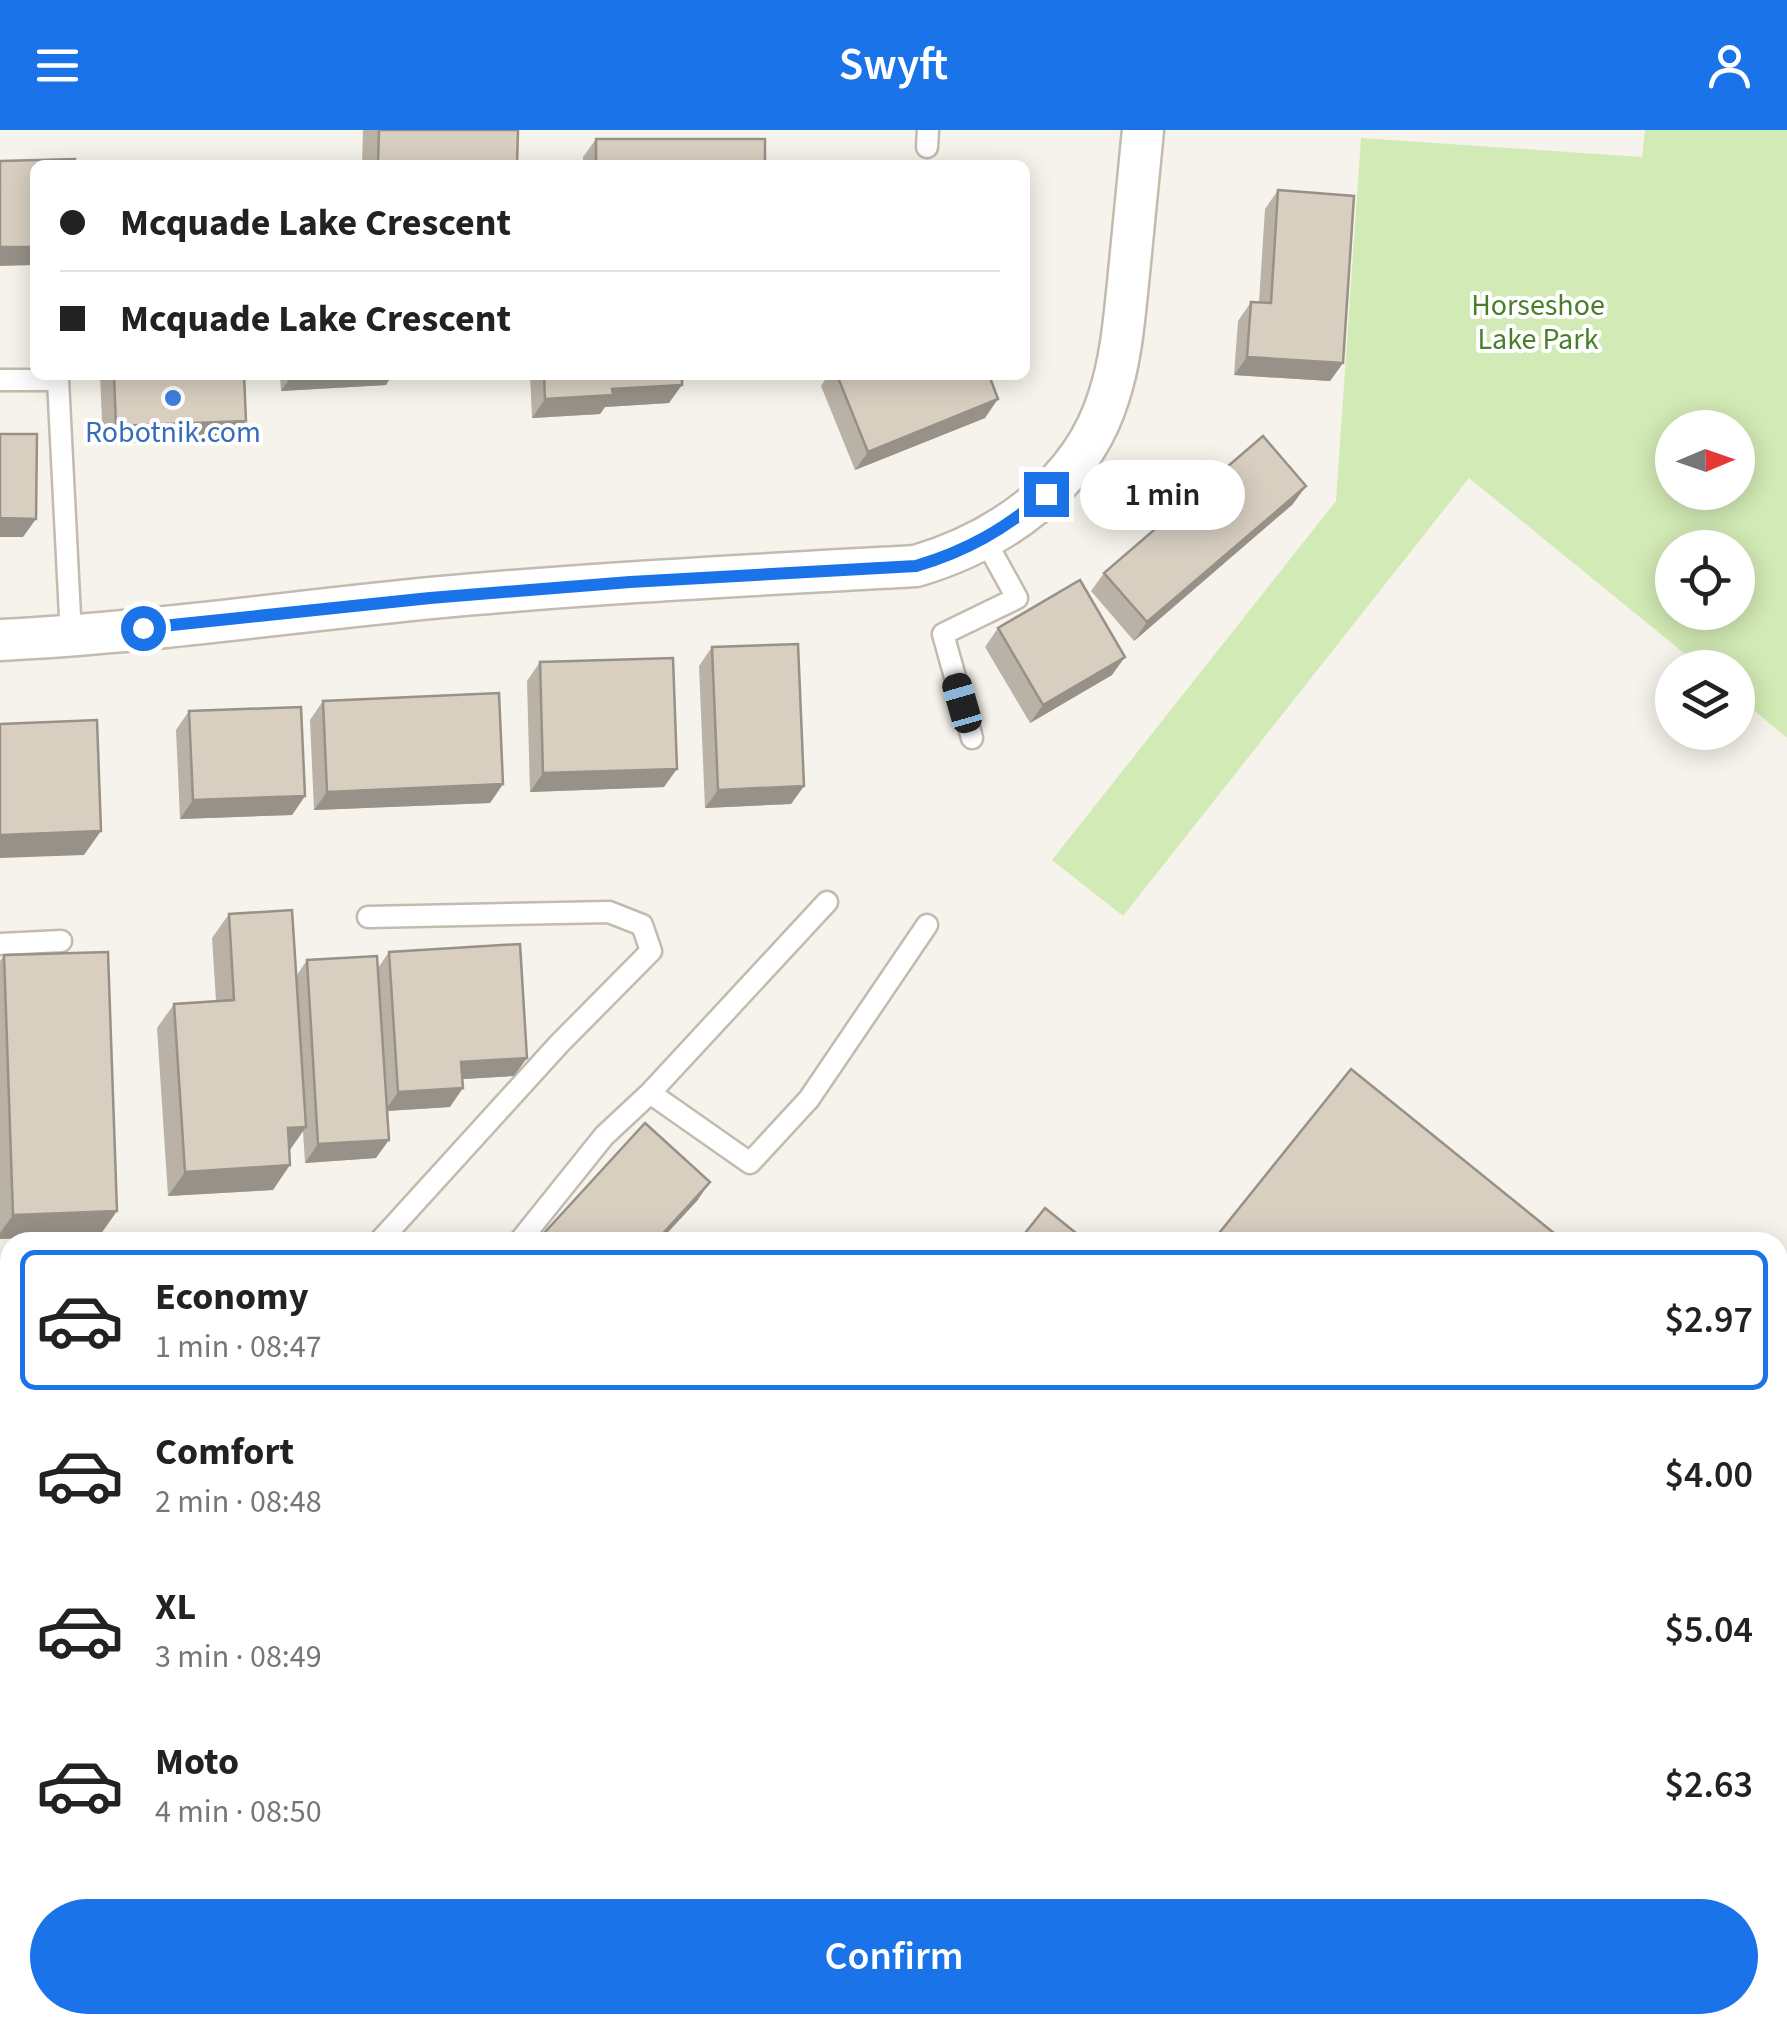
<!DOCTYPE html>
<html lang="en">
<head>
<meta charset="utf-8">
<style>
  body { margin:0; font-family:"Source Sans 3",sans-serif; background:#f6f6f6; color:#222; height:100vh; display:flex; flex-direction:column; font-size:38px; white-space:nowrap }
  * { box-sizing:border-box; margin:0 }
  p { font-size:32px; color:#767676 }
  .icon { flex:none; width:55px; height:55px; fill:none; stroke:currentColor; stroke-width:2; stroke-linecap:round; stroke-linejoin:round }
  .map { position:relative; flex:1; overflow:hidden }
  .side { position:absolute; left:0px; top:1102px; width:1788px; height:802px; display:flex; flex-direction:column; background:#fff; border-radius:30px 30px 0 0; box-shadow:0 5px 25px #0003 }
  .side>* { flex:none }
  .hud { position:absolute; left:30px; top:30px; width:1000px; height:220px; border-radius:15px; box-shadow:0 5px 25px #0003; display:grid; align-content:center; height:220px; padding:0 30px; background:#fff }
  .needle { width:65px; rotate:88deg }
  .controls { position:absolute; left:1655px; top:280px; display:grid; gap:20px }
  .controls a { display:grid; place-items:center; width:100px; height:100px; border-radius:50%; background:#fff; box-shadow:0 5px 25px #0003; font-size:50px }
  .end { position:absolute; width:45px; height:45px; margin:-22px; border:12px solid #1a73e8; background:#fff; box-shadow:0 0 0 5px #fff }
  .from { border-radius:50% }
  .bubble { position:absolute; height:70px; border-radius:35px; background:#fff; box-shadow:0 5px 25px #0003; font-size:32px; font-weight:600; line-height:70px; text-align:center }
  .car { position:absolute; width:30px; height:60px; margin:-30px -15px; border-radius:12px; box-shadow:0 0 8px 2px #0007; background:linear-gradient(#222 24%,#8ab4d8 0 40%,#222 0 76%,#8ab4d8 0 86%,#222 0) }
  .hud b { display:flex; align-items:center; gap:35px; height:95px; font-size:38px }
  .hud b+b { border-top:2px solid #e0e0e0 }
  .hud i { width:25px; height:25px; background:#222 }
  ul { padding:18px 0 0; list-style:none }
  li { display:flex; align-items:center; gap:30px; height:140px; margin:0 20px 15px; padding:0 10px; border:5px solid transparent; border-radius:15px }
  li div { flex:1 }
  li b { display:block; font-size:38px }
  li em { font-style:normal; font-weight:600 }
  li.selected { border-color:#1a73e8 }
  li>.icon { width:90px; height:90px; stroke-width:1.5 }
  .cta { display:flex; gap:20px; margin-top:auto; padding:20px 30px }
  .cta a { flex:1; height:115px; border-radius:60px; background:#1a73e8; color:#fff; font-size:40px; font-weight:600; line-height:115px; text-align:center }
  header { display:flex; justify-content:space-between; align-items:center; height:130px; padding:0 30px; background:#1a73e8; color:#fff; font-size:45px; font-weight:600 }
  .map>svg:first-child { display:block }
  .green { fill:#d2eab5; fill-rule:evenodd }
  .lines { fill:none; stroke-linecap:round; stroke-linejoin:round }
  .service-casing { stroke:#c2bbae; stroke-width:25 }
  .minor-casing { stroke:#c2bbae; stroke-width:45 }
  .tertiary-casing { stroke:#c2bbae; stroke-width:58 }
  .path { stroke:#c4b79f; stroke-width:6; stroke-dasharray:5 5; stroke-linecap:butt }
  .service { stroke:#fff; stroke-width:20 }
  .minor { stroke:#fff; stroke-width:40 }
  .tertiary { stroke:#fff; stroke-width:52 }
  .wall { fill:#bab2a6 }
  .shaded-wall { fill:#979187 }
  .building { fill:#d8cfc1; stroke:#979187; stroke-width:2.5 }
  .route { stroke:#1a73e8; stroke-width:12 }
  .shop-dot { fill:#3f7fe0; stroke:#fff; stroke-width:4 }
  .labels { text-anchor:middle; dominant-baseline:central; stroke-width:8; stroke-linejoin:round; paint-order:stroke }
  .park-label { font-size:30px; fill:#4a7f2a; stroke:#fff }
  .shop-label { font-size:30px; fill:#366cbe; stroke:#fff }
</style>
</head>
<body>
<header><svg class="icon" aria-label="menu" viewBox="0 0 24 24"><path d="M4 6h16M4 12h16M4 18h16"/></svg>Swyft<svg class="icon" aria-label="person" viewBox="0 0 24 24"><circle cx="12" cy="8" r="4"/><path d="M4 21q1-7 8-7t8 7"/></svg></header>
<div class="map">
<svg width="1787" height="1903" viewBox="0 0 1787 1903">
  <rect width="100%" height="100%" fill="#f6f3ec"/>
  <!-- green -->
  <path class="green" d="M1645 0H1787V608L1738 567V538L1701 537 1469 348 1123 786 1052 730 1336 371 1361 8 1642 27ZM1672 298H1738V362H1672ZM1672 418H1738V482H1672Z
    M1787 1399V1652L1778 1665V1411Z
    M1402 1895H1598L1592 1903H1396Z"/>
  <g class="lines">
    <!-- service casing -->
    <g class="service-casing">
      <path id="service" d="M927 17 928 0
        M0 250H58L71 506
        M972 608 943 504 1017 468 985 410
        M368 787 609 782 642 795 651 821 559 914 379 1112
        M0 814 61 811
        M650 963 750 1033 809 969 927 795
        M519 1112 604 1006 650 963 827 772
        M0 1177H10
        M731 1895 741 1903"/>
    </g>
    <!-- minor casing -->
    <g class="minor-casing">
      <path id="minor" d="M0 510C144 503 287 482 431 468 592 453 754 445 916 436 1000 411 1082 355 1109 266 1121 229 1124 191 1128 153 1133 102 1138 51 1143 0
        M0 1652 10 1647"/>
    </g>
    <!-- tertiary casing -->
    <g class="tertiary-casing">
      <path id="tertiary" d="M0 1856 10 1872"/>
    </g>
    <!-- path -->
    <path class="path" d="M1778 1528 1787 1516
      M1489 1903 1494 1895"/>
    <!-- service -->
    <use href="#service" class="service"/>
    <!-- minor -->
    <use href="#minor" class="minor"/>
    <!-- tertiary -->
    <use href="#tertiary" class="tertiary"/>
  </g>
  <!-- wall -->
  <path class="wall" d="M363 0H518L517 35H362Z
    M596 9 765 35H583V27Z
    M1278 60 1343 233 1330 251 1234 245 1238 191 1251 172H1259L1265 79Z
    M100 245H244L246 291 233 310 103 314Z
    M280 245H392L386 255 281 261Z
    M530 245H682L669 273 605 277 600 284 532 288Z
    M828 245H989L985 288 855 340 821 256Z
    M1293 374 1134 511 1091 461 1104 443Z
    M998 498 1112 545 1030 593 985 517Z
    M712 517 804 656 791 674 705 678 699 536Z
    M540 532 664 657 530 662 527 551Z
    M323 571 503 654 490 673 314 680 310 590Z
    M189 581 305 666 292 685 180 689 176 600Z
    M229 784 297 845 307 830 378 838 389 822 514 946 462 949 450 977 387 981 376 1028 305 1033 303 1001 289 1021 273 1060 168 1066 157 898 174 874 216 871 212 808Z
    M4 825 117 1081 100 1105 0 1109V831Z
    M10 1357V1398L0 1390V1372Z
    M780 1895H869L863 1903H789Z
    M945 1895H960L954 1902Z"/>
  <!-- shaded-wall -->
  <path class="shaded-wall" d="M0 117H35V135L0 136Z
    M1247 227 1343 233 1330 251 1234 245Z
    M343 245H392L386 255 281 261 290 248Z
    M682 255 669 273 605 277 600 284 532 288 545 269 612 259Z
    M998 269 985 288 855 340 868 322Z
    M246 291 233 310 103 314 116 296Z
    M1306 356 1293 374 1134 511 1147 492Z
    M0 388 36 389 23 407H0Z
    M1125 527 1112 545 1030 593 1043 575Z
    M677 639 664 657 530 662 543 643Z
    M503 654 490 673 314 680 327 662Z
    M804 656 791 674 705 678 718 660Z
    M305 666 292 685 180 689 193 670Z
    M101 701 84 725 0 728V705Z
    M527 928 514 946 448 950 461 932Z
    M463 958 450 977 385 981 398 962Z
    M306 997 289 1021 288 998Z
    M389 1010 376 1028 305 1033 318 1014Z
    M290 1035 273 1060 168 1066 185 1042Z
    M710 1052 697 1071 659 1112H655Z
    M117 1081 100 1105 0 1109V1103L13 1085Z"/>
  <!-- building -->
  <path class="building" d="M379 0H518L517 35H378Z
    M596 9H765V35H596Z
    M75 29V35H35V117H0V31Z
    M1278 60 1354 66 1343 233 1247 227 1251 172 1271 173Z
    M114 245H244L246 291 116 296Z
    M289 245H343L290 248Z
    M544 245H682V255L612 259 613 265 545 269Z
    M837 245H989L998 269 868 322Z
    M0 304H37L36 389 0 388Z
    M1263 306 1306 356 1147 492 1104 443Z
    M1080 450 1125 527 1043 575 998 498Z
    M798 514 804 656 718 660 712 517Z
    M673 528 677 639 543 643 540 532Z
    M499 563 503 654 327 662 323 571Z
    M301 577 305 666 193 670 189 581Z
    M97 590 101 701 0 705V594Z
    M292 780 306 997 288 998 290 1035 185 1042 174 874 234 870 229 784Z
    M520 814 527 928 461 932 463 958 398 962 389 822Z
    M108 822 117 1081 13 1085 4 825Z
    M377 826 389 1010 318 1014 307 830Z
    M1351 939 1565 1112H1212Z
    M645 993 710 1052 655 1112H536Z
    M1045 1078 1087 1112H1018Z
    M826 1895H867L860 1903H836Z"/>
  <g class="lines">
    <!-- route -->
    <path class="route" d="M143 498 430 468 630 452 916 436C967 421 1005 399 1046 364"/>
  </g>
  <!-- markers -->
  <circle class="shop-dot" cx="173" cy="268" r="10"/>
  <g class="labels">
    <!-- park labels -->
    <g class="park-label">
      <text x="1538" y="175">Horseshoe<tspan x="1538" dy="34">Lake Park</tspan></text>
    </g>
    <!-- shop labels -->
    <g class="shop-label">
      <text x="173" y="302">Robotnik.com</text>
    </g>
  </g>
</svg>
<div class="controls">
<a><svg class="needle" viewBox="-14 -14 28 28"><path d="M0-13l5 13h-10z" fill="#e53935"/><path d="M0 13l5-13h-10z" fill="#767676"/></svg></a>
<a><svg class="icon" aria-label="locate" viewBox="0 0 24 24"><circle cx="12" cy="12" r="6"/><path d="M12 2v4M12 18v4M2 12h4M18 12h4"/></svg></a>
<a><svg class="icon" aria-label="layers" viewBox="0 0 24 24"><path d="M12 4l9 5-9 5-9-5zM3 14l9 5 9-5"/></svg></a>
</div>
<i class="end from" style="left:143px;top:498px"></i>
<i class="end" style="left:1046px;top:364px"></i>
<div class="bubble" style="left:1080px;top:330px;width:165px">1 min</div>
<i class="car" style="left:962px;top:573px;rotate:344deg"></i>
<div class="hud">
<b><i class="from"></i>Mcquade Lake Crescent</b>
<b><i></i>Mcquade Lake Crescent</b>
</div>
<section class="side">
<ul>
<li class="selected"><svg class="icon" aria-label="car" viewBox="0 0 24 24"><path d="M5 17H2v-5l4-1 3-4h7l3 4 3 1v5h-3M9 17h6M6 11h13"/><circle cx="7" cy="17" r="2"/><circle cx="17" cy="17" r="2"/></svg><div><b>Economy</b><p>1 min · 08:47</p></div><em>$2.97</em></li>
<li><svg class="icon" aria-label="car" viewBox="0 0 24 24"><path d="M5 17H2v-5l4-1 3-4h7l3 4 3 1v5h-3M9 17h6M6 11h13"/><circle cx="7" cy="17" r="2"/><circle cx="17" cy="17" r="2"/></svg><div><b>Comfort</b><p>2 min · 08:48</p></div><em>$4.00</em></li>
<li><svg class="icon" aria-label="car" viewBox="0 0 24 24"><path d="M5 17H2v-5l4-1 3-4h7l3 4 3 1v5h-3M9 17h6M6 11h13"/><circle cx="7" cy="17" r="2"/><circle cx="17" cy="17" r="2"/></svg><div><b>XL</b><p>3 min · 08:49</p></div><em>$5.04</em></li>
<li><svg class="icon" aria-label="car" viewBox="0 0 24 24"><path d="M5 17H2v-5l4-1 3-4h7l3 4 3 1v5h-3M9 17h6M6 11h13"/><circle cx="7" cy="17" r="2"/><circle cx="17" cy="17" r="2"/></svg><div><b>Moto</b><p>4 min · 08:50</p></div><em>$2.63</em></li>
</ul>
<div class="cta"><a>Confirm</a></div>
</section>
</div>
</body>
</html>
